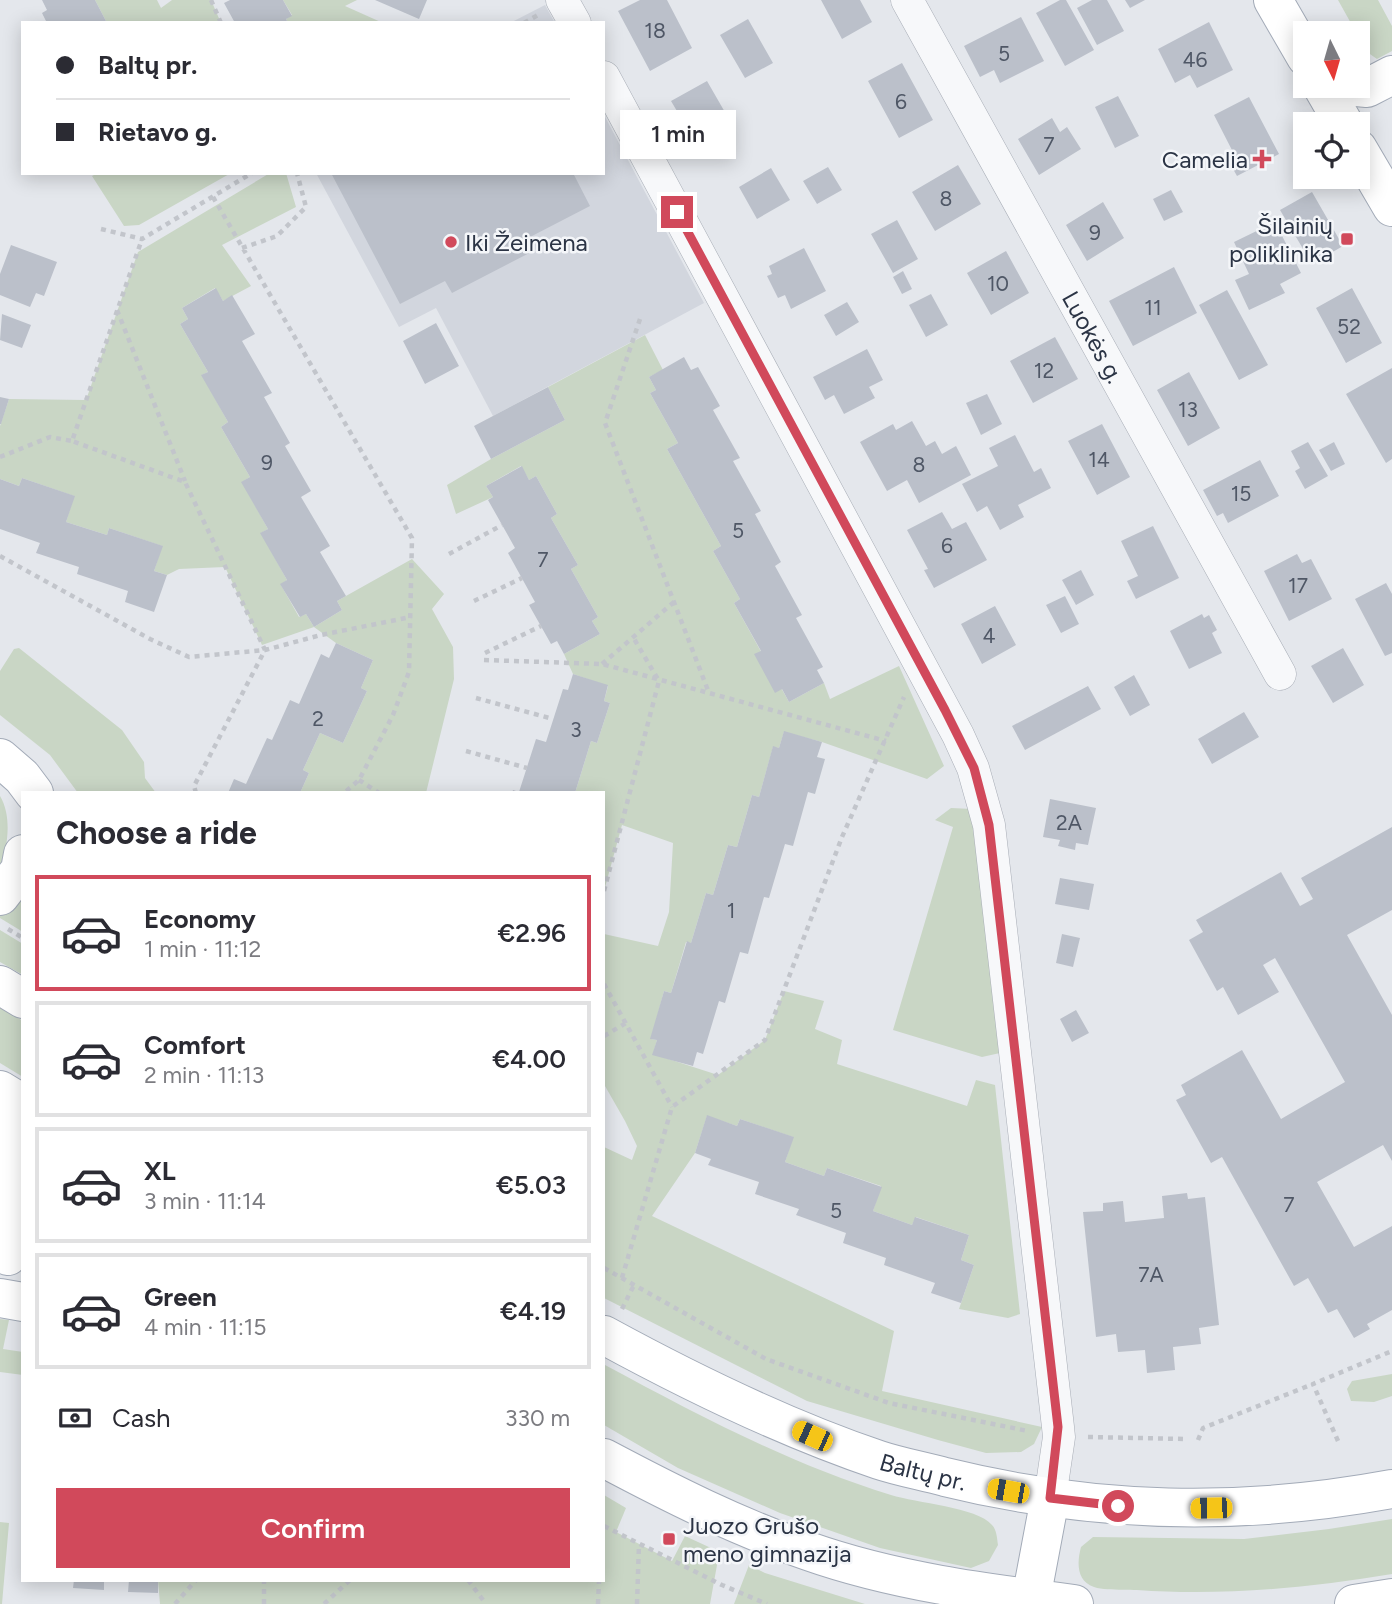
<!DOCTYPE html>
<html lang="en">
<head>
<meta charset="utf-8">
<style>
  body { margin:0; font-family:Figtree,sans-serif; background:#f2f2f3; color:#2b2b33; height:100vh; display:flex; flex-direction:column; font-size:26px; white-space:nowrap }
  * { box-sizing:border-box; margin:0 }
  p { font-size:23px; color:#7c7c81 }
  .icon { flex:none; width:38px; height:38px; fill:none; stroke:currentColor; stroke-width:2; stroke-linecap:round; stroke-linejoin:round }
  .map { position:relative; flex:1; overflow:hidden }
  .details { position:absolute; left:21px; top:791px; width:584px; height:791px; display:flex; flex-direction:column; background:#fff; border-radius:0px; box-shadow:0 4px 18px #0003 }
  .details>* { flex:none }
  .hud { position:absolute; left:21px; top:21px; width:584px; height:154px; border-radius:0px; box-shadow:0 4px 18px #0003; display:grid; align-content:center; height:154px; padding:0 35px; background:#fff }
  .needle { width:46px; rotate:175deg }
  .tools { position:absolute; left:1293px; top:21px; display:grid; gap:14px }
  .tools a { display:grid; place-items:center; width:77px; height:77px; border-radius:0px; background:#fff; box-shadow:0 4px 18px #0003; font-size:35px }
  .end { position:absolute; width:32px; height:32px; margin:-16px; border:9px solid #d1495b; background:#fff; box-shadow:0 0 0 4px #fff }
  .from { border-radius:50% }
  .bubble { position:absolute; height:49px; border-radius:0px; background:#fff; box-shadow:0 4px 18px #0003; font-size:23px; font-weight:600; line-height:49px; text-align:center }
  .car { position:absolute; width:21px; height:42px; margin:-21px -10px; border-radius:9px; box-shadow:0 0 5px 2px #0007; background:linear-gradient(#f5c518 24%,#345 0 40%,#f5c518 0 76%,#345 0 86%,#f5c518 0) }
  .hud b { display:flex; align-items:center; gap:24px; height:66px; font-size:26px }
  .hud b+b { border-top:2px solid #e1e1e2 }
  .hud i { width:18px; height:18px; background:#2b2b33 }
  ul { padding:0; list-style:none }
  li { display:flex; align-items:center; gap:21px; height:116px; margin:0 14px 10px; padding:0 21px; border:4px solid #e1e1e2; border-radius:0px }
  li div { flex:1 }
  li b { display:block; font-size:26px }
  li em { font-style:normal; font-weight:600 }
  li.selected { border-color:#d1495b }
  li>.icon { width:63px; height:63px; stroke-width:1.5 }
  h2 { padding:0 35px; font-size:32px; line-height:84px }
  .pay { display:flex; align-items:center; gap:18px; height:77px; padding:0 35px; font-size:26px }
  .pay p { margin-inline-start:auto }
  .cta { display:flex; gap:14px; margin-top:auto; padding:14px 35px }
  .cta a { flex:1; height:80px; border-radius:0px; background:#d1495b; color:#fff; font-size:28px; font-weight:600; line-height:80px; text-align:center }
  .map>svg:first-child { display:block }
  .built { fill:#d2d6de }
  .green { fill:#c9d6c5 }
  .building { fill:#bbc0ca }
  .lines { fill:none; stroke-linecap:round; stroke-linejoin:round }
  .minor-casing { stroke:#a9aeb7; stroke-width:33 }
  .major-casing { stroke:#a3abb8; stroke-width:40 }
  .path { stroke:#c2c5cb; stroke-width:4.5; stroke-dasharray:5 5; stroke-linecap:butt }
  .minor { stroke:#f7f8fa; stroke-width:32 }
  .major { stroke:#fff; stroke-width:38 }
  .route { stroke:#d1495b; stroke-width:9 }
  .poi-dot { fill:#d1495b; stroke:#f4f6f9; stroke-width:2.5 }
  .labels { text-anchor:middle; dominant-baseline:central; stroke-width:5; stroke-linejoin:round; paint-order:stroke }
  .number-label { font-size:21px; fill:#4f5766 }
  .poi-label { font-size:24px; fill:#2b3445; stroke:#f4f6f9; text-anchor:end }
  .street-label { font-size:24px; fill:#2b3445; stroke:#f4f6f9 }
</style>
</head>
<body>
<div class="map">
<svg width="1392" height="1604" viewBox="0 0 1392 1604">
  <rect width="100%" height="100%" fill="#e4e7ec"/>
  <!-- built -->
  <path class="built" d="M545 5 555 23H510Z
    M604 115 704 303 493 416 436 308 399 327 316 173H604Z"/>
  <!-- green -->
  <path class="green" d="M95 0H157L161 8 172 0H211L221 23H107Z
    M283 0H357L345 6 383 23H288L286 19 292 15Z
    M1338 0H1378L1392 26V51L1377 59 1367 52Z
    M98 173H231L139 225 124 226 92 176Z
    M270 173H286L296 207 222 245 251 286 223 301 215 288 182 308 188 319 180 324 208 372 202 375 228 422 221 427 250 477 242 482 268 529 261 533 287 580 281 585 299 617 306 614 314 627 342 610 337 601 412 559 444 594 432 609 453 647 454 679 426 793H300L309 773 303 770 320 733 343 743 367 691 361 688 373 660 336 643 314 627 262 645 225 567 179 569 167 575 154 571 162 546 109 528 107 535 66 522 74 496 22 478 19 486 0 479V426L9 399 86 400 138 252Z
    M645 335 663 370 649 377 656 390 650 393 678 443 667 449 721 546 713 551 740 599 734 603 789 702 824 683 830 699 899 666 944 766 927 779 822 742 784 732 779 748 773 747 759 797 752 795 737 847 728 845 713 895 706 893 691 943 686 942 671 993 664 991 651 1039 657 1040 653 1054 718 1075 765 1040 784 991 824 1001 815 1029 842 1040 837 1064 967 1106 976 1080 995 1085 1020 1314 1008 1318 959 1309 974 1265 961 1260 969 1235 916 1217 912 1225 873 1211 881 1186 827 1168 824 1176 785 1162 793 1137 740 1119 737 1126 707 1116 695 1153 652 1216 894 1331 882 1391 1042 1427 1034 1444 1021 1452 986 1453 938 1440 807 1401 604 1298V1147L632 1160 637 1146 625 1121 605 1086 604 934 658 946 669 912 673 843 622 825 604 891V793H575L591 741 597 743 610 703 604 701 608 686 573 674 564 654 600 634 592 621 598 617 571 569 578 565 551 518 557 514 536 476 529 480 521 466 486 486 493 497 456 514 447 485 491 459 565 420 548 387Z
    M19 648 122 730 144 762 145 778 156 793H78L50 755 0 715V671L14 649Z
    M0 796C13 818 7 848 0 871Z
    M951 808 972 809 1000 1053 982 1057 893 1030 953 827 935 820Z
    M23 893V932L0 918V915Z
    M0 930 23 944V975L0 962Z
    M0 1007 23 1021V1077L0 1063Z
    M0 1319 9 1320 3 1349 23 1352V1375L0 1372Z
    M605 1365C698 1415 790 1464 891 1495 916 1503 977 1507 992 1525 997 1530 997 1539 998 1545L989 1561 971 1568 880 1548 780 1513 678 1468 604 1425Z
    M1392 1374V1396L1374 1402 1351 1401 1347 1389 1352 1381Z
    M604 1495 626 1508 616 1532 672 1561 685 1536 711 1548 717 1565 710 1604H160L158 1580H604Z
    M1392 1519V1574C1308 1588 1222 1596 1137 1590 1124 1589 1106 1591 1094 1587 1076 1581 1077 1562 1081 1547L1093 1537 1244 1539 1329 1529Z
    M0 1522 9 1523 2 1604H0Z
    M749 1565 765 1573 865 1604H734Z"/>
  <!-- building -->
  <path class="building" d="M42 0H95L107 23H47L42 13 47 10Z
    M230 0H283L292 16 286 19 288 23H235L224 3Z
    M375 0H427L419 19Z
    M640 0H667L692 48 650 71 618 11Z
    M821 0H860L872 22 842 39Z
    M1060 0H1066L1094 50 1065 66 1036 13Z
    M1092 0H1107L1124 31 1097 45 1077 8Z
    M1125 0H1145L1130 8Z
    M1021 17 1044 61 1000 83 994 70 980 77 964 46Z
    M748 19 773 63 745 78 720 35Z
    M1209 22 1233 70 1197 88 1190 75 1175 83 1158 49Z
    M902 63 933 120 899 138 868 81Z
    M707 81 726 114 690 133 671 101Z
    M1118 96 1139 136 1115 148 1095 107Z
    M1249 97 1279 154 1237 176 1228 160 1235 156 1214 115Z
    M1052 118 1060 132 1067 127 1081 149 1039 175 1018 139Z
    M958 165 981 204 935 231 912 192Z
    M828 167 842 190 817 204 803 181Z
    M771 168 790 200 757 219 739 187Z
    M331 173H573L590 206 532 236 539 248 452 293 445 281 400 304Z
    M1171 190 1183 212 1164 221 1153 199Z
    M1312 192 1343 246 1312 264 1280 210Z
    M1103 202 1124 238 1087 261 1066 225Z
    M897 220 918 259 893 273 871 234Z
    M1275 222 1301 273 1280 284 1285 293 1249 310 1235 280 1249 274 1234 242Z
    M11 245 57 262 44 296 36 293 30 307 0 295V274Z
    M804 248 826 291 791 309 785 295 778 298 767 276 772 274 769 266Z
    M1006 251 1029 293 991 315 967 273Z
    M1174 267 1197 313 1133 346 1109 301Z
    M903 271 912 289 902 294 893 277Z
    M216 288 223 301 232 295 255 334 242 341 272 393 264 397 290 443 285 446 311 491 301 497 330 546 320 552 346 596 337 601 342 610 314 627 306 614 300 617 280 584 287 580 260 533 268 529 241 482 250 477 221 427 228 422 201 375 208 372 180 324 188 319 182 308Z
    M1352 288 1382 343 1346 363 1316 308Z
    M1227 290 1268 365 1239 380 1199 305Z
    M931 294 948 325 926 337 909 305Z
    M847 302 859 322 836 336 824 315Z
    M2 314 31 325 22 348 0 340Z
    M436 323 459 366 425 384 403 341Z
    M1055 337 1078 379 1033 403 1010 361Z
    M867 349 883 380 869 387 875 398 844 414 834 395 825 400 813 377Z
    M684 357 691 370 698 367 720 406 713 410 740 458 733 461 761 511 755 514 781 562 775 566 802 615 796 618 823 667 817 670 824 683 789 702 782 689 775 693 754 654 761 651 734 603 740 599 713 551 721 546 667 449 678 443 650 393 656 390 649 377Z
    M1392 368V459L1386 463 1346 394Z
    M1189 372 1220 428 1188 446 1157 390Z
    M548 387 565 420 491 459 474 426Z
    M987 394 1002 424 981 435 966 403Z
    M0 397 9 399 1 424H0Z
    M912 421 926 446 935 441 942 454 956 446 971 475 919 503 907 480 887 491 860 442 893 424 896 430Z
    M1102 424 1130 477 1097 495 1068 441Z
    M1015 435 1034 472 1041 468 1051 488 1018 505 1024 517 1000 530 987 506 977 512 962 484 998 466 989 448Z
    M1308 442 1328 476 1305 489 1295 471 1300 468 1291 451Z
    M1334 442 1345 464 1331 471 1319 450Z
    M1260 460 1279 496 1228 523 1223 513 1217 516 1203 490Z
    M522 466 529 480 536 476 557 514 551 518 578 565 571 569 598 617 592 621 600 634 564 654 557 641 551 644 529 605 535 602 508 553 515 548 488 500 493 497 486 486Z
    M22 478 75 496 66 522 107 535 109 528 163 546 154 571 167 575 154 612 125 602 128 591 77 574 79 567 36 553 40 543 0 529V479L19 486Z
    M942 512 952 529 966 522 987 560 934 588 924 570 928 569 907 530Z
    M1153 526 1179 578 1136 599 1127 581 1138 576 1121 541Z
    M1297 554 1302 563 1311 559 1332 599 1289 621 1264 571Z
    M1081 570 1094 595 1076 605 1062 580Z
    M1386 583 1392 594V653L1385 656 1355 599Z
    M1065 596 1079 624 1061 633 1046 605Z
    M995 606 1016 645 982 664 961 624Z
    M1202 614 1204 618 1209 615 1217 630 1212 633 1222 653 1189 669 1170 631Z
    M336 643 373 660 361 688 367 691 343 743 320 733 303 770 309 773 300 793H228L234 779 246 784 267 738 272 740 290 700 299 704 321 654 329 658Z
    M1343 648 1364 685 1333 703 1311 666Z
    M573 674 608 685 604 701 610 703 597 743 591 741 575 793H512L513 790 519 792 536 739 546 742 563 689 568 690Z
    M1134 675 1150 705 1130 716 1114 687Z
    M1088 686 1101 709 1025 750 1012 726Z
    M1244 712 1259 737 1212 764 1198 739Z
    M784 731 822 742 817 757 825 759 815 794 808 792 793 846 785 844 769 898 764 897 748 954 740 952 725 1003 719 1001 703 1054 697 1052 693 1066 652 1055 657 1040 650 1039 664 991 671 993 687 941 691 943 706 893 713 895 728 845 737 847 752 795 759 797 773 746 779 748Z
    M1050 799 1096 808 1088 845 1076 843 1075 850 1058 846 1060 840 1043 837Z
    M1392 827V910L1347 935 1392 1015V1161L1383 1145 1317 1182 1354 1247 1392 1226V1310L1367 1324 1370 1329 1354 1338 1337 1309 1328 1313 1308 1278 1294 1286 1222 1157 1211 1163 1176 1100 1186 1095 1181 1085 1242 1050 1281 1119 1345 1082 1275 958 1263 965 1279 992 1238 1015 1223 987 1217 991 1189 940 1203 932 1196 920 1281 872 1300 906 1313 899 1301 878Z
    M1060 878 1094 884 1089 910 1055 904Z
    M1062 934 1080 938 1073 967 1056 963Z
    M1076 1010 1089 1033 1072 1042 1060 1019Z
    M707 1115 737 1126 740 1119 794 1137 785 1162 824 1176 827 1168 882 1187 873 1211 912 1225 915 1217 969 1235 961 1260 974 1265 961 1303 931 1293 935 1283 884 1265 886 1258 843 1243 846 1233 796 1215 799 1209 755 1194 759 1182 708 1165 711 1159 695 1153Z
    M1187 1193 1188 1199 1205 1197 1219 1325 1199 1328 1201 1344 1173 1347 1175 1370 1147 1373 1145 1350 1118 1352 1116 1334 1096 1337 1083 1212 1103 1211V1203L1123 1201 1125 1222 1164 1218 1162 1196Z
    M74 1580H104V1590L73 1588Z
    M129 1580H158V1593L128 1592Z"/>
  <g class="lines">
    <!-- minor casing -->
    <g class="minor-casing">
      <g id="minor">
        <path d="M562 0 575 23"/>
        <path id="s1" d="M907 0 1280 674"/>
        <path d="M604 77 958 735 973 768 989 825 1058 1427 1059 1437 1050 1498"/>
      </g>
    </g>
    <!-- major casing -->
    <g class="major-casing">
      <g id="major">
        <path d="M1273 0 1306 57"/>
        <path d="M1322 86 1344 124"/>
        <path d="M1345 86 1367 88 1392 75"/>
        <path d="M1358 149 1392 207"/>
        <path d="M0 758 22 777 34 793"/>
        <path d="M0 896 20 870 23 854"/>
        <path d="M0 985 23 999"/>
        <path d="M0 1090 23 1104"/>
        <path d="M0 1119C26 1166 15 1205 8 1256"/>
        <path d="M0 1298 23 1302"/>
        <path id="s2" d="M604 1335C692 1383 784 1428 879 1460 900 1467 923 1471 945 1477 1095 1514 1241 1517 1392 1489"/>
        <path d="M604 1458C670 1493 737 1527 808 1551 893 1581 985 1593 1074 1604"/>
        <path d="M1031 1599 1050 1498"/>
        <path d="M1354 1604 1392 1598"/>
      </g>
    </g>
    <!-- path -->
    <path class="path" d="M211 0 221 23
      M524 23 538 15
      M213 197 412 538 409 672 393 715 359 780 344 793
      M101 229 142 239 252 173
      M242 248 277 236 306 207 297 173
      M117 310 185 481
      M640 319 605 423 709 693
      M0 457 50 437 72 441
      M449 554 502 525
      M0 556 150 639 189 657 265 650 185 482 72 441 142 239
      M474 601 522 578
      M485 653 541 626
      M484 660 602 664 886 741
      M602 664 674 602
      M476 698 553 719
      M466 751 527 768
      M359 780 379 793
      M196 793 194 786 265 650 321 635 411 617
      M604 891 659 681 633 637
      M8 929 23 938
      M604 984 672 1107
      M604 1036 626 1023
      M604 1268 766 1359 889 1403 1028 1431
      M622 1278 672 1107 765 1040 842 837 904 697
      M622 1309 634 1285
      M1088 1437 1186 1439
      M1198 1440 1203 1428 1313 1384
      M1338 1441 1313 1384 1392 1351
      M604 1526 722 1585 767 1604
      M468 1580 486 1604
      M175 1604 196 1580
      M264 1604V1580
      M324 1604 350 1580
      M598 1604 599 1580
      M637 1604 639 1544"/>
    <!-- minor -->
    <use href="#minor" class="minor"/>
    <!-- major -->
    <use href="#major" class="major"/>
  </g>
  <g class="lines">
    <!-- route -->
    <path class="route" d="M677 212 945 710 974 768 989 825 1058 1427 1050 1498 1118 1506"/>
  </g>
  <!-- markers -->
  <g class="poi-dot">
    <path d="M1258.5 148.5h7v7h7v7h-7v7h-7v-7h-7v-7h7z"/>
    <rect x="1340" y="232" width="14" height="14" rx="3.5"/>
    <circle cx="451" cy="242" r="7"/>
    <rect x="662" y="1532" width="14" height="14" rx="3.5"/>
  </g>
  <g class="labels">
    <!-- number labels -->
    <g class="number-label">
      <text x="655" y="30">18</text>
      <text x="1004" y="53">5</text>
      <text x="1195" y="59">46</text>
      <text x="901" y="101">6</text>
      <text x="1049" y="144">7</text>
      <text x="946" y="198">8</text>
      <text x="1095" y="232">9</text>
      <text x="998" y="283">10</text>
      <text x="1153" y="307">11</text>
      <text x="1349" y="326">52</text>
      <text x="1044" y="370">12</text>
      <text x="1188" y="409">13</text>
      <text x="1099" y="459">14</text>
      <text x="267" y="462">9</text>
      <text x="919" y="464">8</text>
      <text x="1241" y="493">15</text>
      <text x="738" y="530">5</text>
      <text x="947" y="545">6</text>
      <text x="543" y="559">7</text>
      <text x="1298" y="585">17</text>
      <text x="989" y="635">4</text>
      <text x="318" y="718">2</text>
      <text x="576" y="729">3</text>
      <text x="1069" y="822">2A</text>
      <text x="731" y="910">1</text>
      <text x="1289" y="1204">7</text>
      <text x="836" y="1210">5</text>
      <text x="1151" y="1274">7A</text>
    </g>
    <!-- poi labels -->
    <g class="poi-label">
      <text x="1248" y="159">Camelia</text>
      <text x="1333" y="225">Šilainių<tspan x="1333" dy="28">poliklinika</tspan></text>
      <text x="465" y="242" text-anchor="start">Iki Žeimena</text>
      <text x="683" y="1525" text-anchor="start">Juozo Grušo<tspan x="683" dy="28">meno gimnazija</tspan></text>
    </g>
    <!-- street labels -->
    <g class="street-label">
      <text stroke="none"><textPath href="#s1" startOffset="385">Luokės g.</textPath></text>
      <text stroke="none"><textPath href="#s2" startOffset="348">Baltų pr.</textPath></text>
    </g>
  </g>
</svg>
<div class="tools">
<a><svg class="needle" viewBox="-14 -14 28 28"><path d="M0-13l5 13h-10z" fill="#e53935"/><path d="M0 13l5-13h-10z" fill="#7c7c81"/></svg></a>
<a><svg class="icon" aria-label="locate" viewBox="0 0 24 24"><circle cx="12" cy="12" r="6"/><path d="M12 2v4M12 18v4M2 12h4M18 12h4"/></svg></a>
</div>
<i class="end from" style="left:1118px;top:1506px"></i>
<i class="end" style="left:677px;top:212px"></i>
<div class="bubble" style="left:620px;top:110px;width:116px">1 min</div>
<i class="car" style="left:812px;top:1436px;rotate:294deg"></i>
<i class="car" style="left:1008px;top:1491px;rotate:280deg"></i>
<i class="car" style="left:1211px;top:1508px;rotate:269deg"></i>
<div class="hud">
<b><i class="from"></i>Baltų pr.</b>
<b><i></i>Rietavo g.</b>
</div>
<section class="details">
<h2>Choose a ride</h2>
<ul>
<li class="selected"><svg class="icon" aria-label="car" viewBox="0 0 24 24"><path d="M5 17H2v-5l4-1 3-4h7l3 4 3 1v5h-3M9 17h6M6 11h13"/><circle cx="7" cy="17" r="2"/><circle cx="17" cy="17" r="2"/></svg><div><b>Economy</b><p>1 min · 11:12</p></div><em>€2.96</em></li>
<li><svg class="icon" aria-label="car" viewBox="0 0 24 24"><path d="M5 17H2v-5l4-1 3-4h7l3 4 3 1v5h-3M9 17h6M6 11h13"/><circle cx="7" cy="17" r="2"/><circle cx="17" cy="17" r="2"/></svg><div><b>Comfort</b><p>2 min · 11:13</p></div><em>€4.00</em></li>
<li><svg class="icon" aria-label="car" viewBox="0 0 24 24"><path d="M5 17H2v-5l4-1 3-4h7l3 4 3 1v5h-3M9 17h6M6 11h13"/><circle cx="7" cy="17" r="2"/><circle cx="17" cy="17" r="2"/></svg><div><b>XL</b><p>3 min · 11:14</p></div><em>€5.03</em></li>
<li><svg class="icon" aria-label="car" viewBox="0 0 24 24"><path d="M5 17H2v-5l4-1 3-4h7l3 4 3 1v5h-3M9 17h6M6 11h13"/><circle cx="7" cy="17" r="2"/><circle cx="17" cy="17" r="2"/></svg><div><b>Green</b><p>4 min · 11:15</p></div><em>€4.19</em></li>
</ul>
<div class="pay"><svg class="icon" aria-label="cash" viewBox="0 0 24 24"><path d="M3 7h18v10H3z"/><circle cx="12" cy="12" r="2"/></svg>Cash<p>330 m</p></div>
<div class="cta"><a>Confirm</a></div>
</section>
</div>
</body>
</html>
